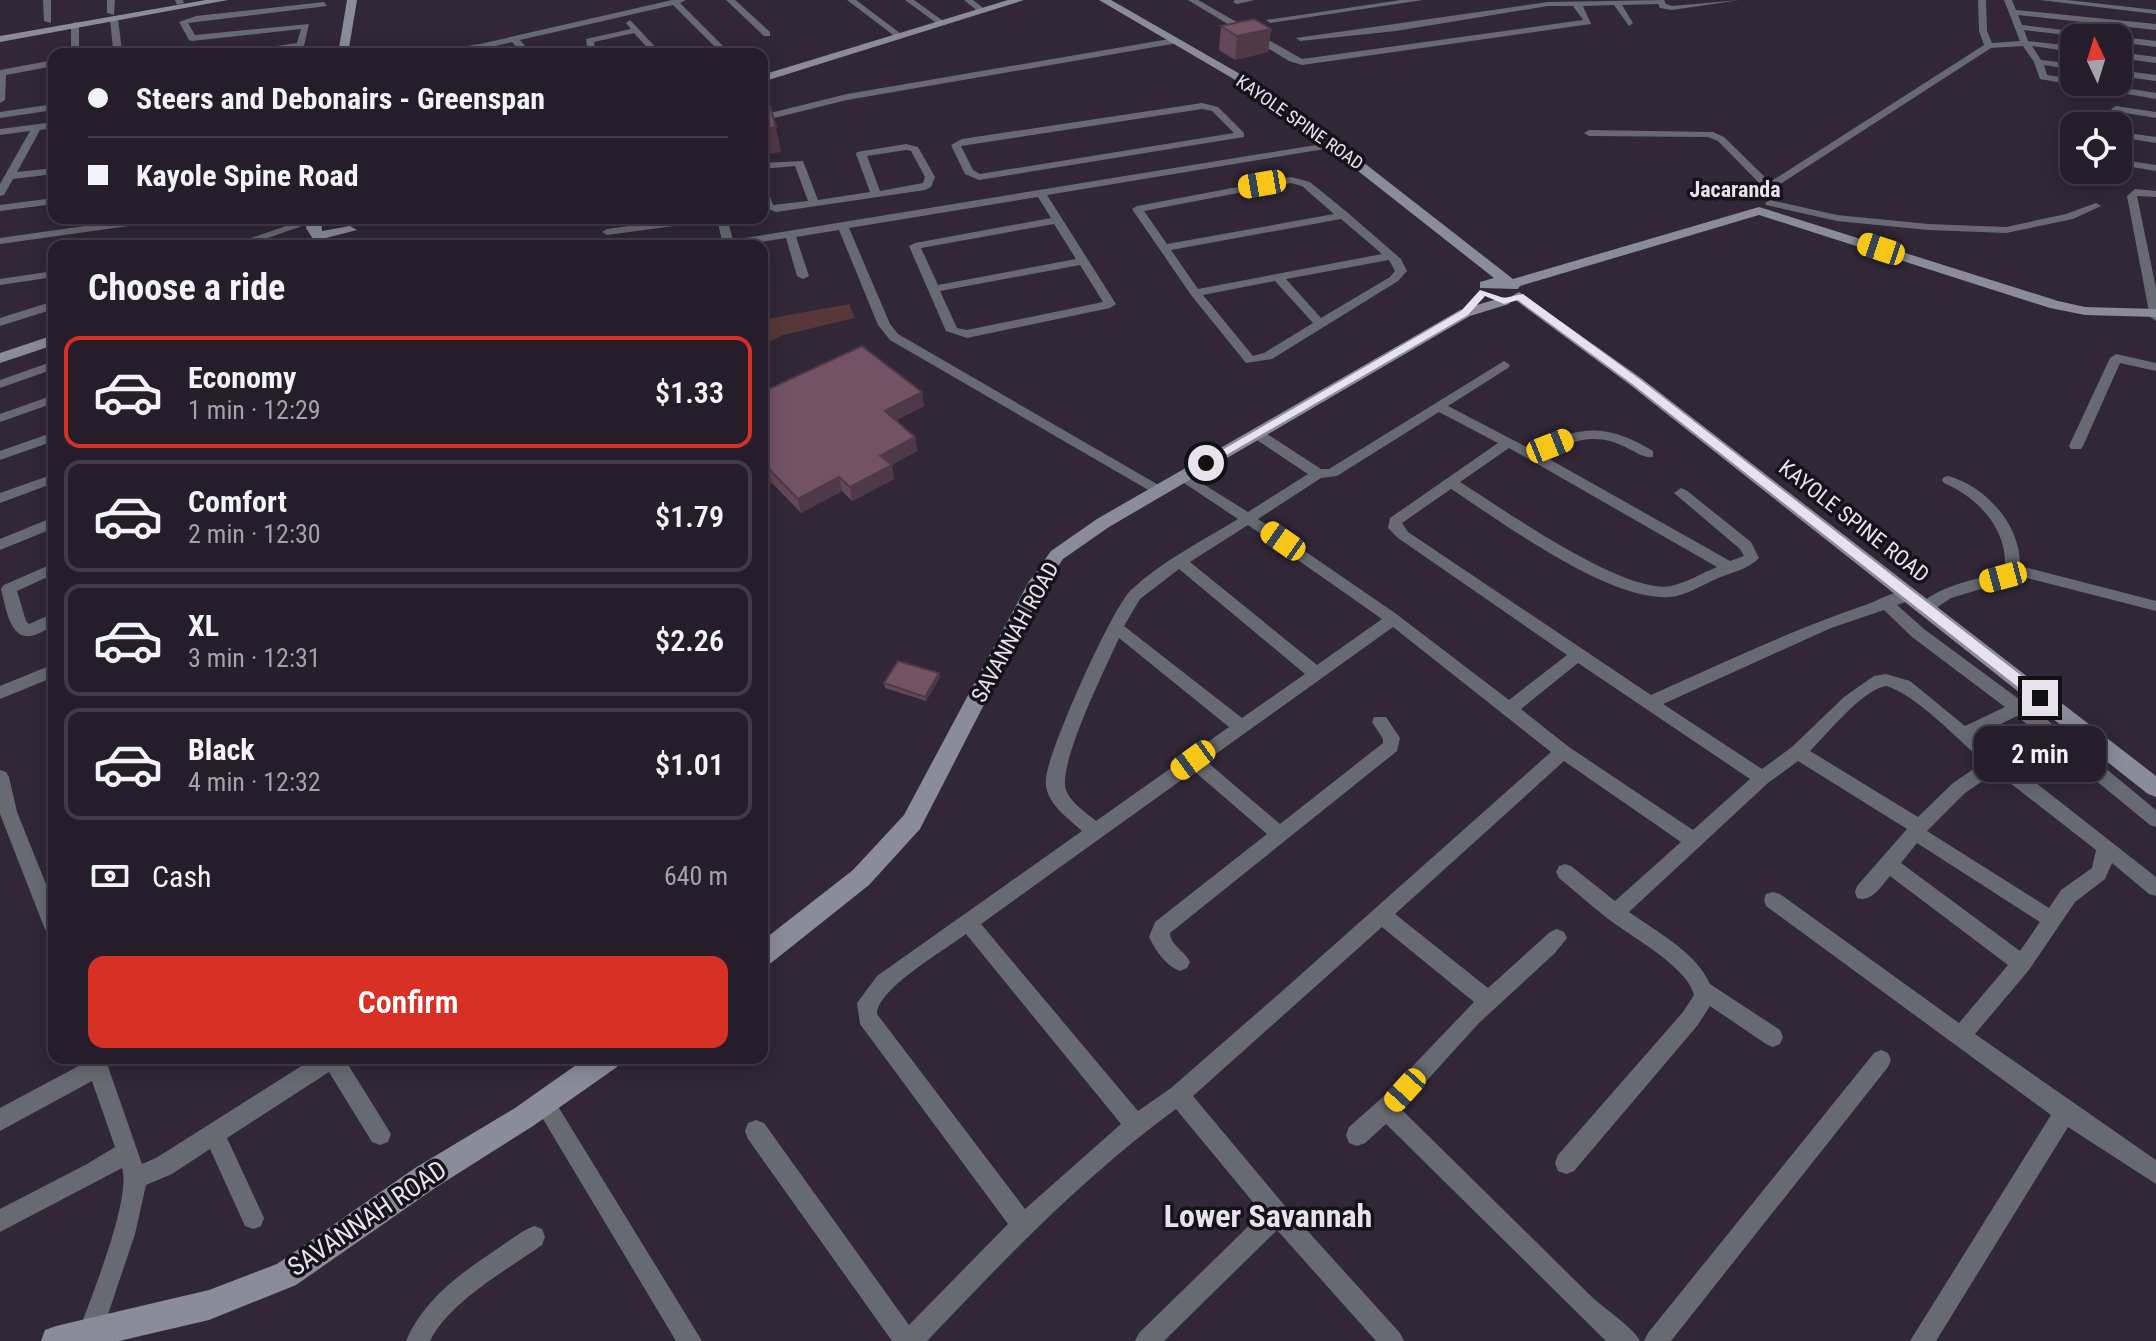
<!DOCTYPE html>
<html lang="en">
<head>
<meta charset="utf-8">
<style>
  body { margin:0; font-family:"Roboto Condensed",sans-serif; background:#2d2631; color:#f1f3f6; height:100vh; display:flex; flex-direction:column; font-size:30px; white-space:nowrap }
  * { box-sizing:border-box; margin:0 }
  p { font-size:26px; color:#a3a2a8 }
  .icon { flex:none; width:44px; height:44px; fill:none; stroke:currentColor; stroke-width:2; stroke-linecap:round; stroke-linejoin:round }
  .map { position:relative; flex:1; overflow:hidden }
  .sheet { position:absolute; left:48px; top:240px; width:720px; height:824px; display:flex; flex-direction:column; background:#251d29; border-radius:16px; box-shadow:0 4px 20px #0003,0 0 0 2px #423b46 }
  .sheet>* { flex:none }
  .top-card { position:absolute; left:48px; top:48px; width:720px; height:176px; border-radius:16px; box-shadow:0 4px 20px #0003,0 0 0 2px #423b46; display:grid; align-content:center; height:176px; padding:0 40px; background:#251d29 }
  .needle { width:52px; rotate:356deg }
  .fabs { position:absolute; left:2060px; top:24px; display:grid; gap:16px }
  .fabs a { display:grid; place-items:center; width:72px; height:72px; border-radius:16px; background:#251d29; box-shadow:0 4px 20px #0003,0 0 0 2px #423b46; font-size:40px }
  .end { position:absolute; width:36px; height:36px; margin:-18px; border:10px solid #e8e2ec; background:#111; box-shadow:0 0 0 4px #111 }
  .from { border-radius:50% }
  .bubble { position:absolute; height:56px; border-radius:16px; background:#251d29; box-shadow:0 4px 20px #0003,0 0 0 2px #423b46; font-size:26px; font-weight:600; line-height:56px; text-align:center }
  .car { position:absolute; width:24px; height:48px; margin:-24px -12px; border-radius:10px; box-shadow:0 0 6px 2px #0007; background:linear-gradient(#f5c518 24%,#345 0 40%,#f5c518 0 76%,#345 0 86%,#f5c518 0) }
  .top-card b { display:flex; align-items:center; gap:28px; height:76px; font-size:30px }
  .top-card b+b { border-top:2px solid #423b46 }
  .top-card i { width:20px; height:20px; background:#f1f3f6 }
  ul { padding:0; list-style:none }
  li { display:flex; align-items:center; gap:24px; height:112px; margin:0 16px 12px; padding:0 24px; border:4px solid #423b46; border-radius:16px }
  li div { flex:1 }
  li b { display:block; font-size:30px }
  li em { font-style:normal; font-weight:600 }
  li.active { border-color:#d93025 }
  li>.icon { width:72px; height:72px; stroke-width:1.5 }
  h2 { padding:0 40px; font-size:36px; line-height:96px }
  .pay { display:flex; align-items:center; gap:20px; height:88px; padding:0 40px; font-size:30px }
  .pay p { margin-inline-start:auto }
  .cta { display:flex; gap:16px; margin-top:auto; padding:16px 40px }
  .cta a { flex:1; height:92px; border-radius:16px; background:#d93025; color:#fff; font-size:32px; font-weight:600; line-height:92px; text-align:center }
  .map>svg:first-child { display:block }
  .green { fill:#573737 }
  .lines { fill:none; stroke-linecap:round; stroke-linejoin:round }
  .street { fill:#686a72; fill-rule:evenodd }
  .secondary { fill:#8a8c9a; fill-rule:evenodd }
  .wall { fill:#634756 }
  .shaded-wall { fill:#503946 }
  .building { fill:#735264; stroke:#503946; stroke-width:2 }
  .route { fill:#e8e2ec }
  .labels { text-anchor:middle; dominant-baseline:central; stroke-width:7; stroke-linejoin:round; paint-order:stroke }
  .far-street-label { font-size:18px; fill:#e8e2ec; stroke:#161219 }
  .far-quarter-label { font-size:22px; font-weight:bold; fill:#e8e2ec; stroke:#161219 }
  .street-label { font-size:22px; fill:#e8e2ec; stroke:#161219 }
  .near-street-label { font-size:26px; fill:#e8e2ec; stroke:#161219 }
  .near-quarter-label { font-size:32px; font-weight:bold; fill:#e8e2ec; stroke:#161219 }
</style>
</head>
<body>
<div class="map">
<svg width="2156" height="1341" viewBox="0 0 2156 1341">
  <rect width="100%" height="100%" fill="#312737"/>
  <!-- green -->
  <path class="green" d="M765 304 767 319 849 304 855 318 783 335 762 345V305Z"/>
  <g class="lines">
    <!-- street -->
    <path class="street" d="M43 0H51V23L44 21Z
      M107 0H115L114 15 107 13Z
      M175 0H183L184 3 177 5Z
      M672 0H686L680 3 731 54H722L673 5 520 40 532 54H523L512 42 480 50 416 54 480 44Z
      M726 0H735L770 32V36H764Z
      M847 0H856L904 36 897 38Z
      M905 0H914L946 23 939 25Z
      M964 0H973L987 11 980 13Z
      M1188 0H1198L1302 59 1583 20 1573 6H1548L1396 31 1300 41 1296 38 1548 2 1664 0 1666 4 1672 6 1740 0 1672 10 1660 8 1658 4 1622 5 1633 23 1629 26 1614 5 1583 6 1591 24 1302 65 1289 61Z
      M1235 0H1255L1237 4 1233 2Z
      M1401 0H1423L1270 23 1266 20Z
      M1978 0H1986L1987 31 1992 43 2020 41 2004 0H2012L2016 10 2156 24V30L2018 15 2022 25 2156 41V47L2118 42V38H2092L2024 30 2028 41 2074 46V52L2032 46 2041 60 2074 64V70L2044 65 2047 75 2074 79V82H2089L2156 93V99L2040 79 2034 62 2023 46 1991 48 1774 188 1773 195 1768 198 1763 195 1764 188 1718 141 1708 137 1589 136 1584 133 1589 130 1713 132 1724 137 1770 182 1984 45 1979 31Z
      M2040 0H2067L2156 10V14Z
      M324 2 327 6 188 23 195 35 309 24 302 54H294L295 48 248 54H223L297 43 301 29 192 41 189 40 179 22 196 16Z
      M114 16 118 19 122 51 116 54H99L113 49 110 19Z
      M630 20 662 54H653L634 33 594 42 596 54H588L586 39 631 29 626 23Z
      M75 22 79 25V54H71V25Z
      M1175 38 1178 39V43L847 100 762 121V115L847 94Z
      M2118 52 2156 57V63L2118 58Z
      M54 60V66L6 75 5 100 0 103V70Z
      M2118 70 2156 75V81L2118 76Z
      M1202 103 1218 107 1244 133V137L979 180 965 174 951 145 962 139ZM1202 109 1212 111 1234 133 980 174 973 170 961 146Z
      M54 104V110L0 118V112Z
      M2116 106 2156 112V118L2113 111 2111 109Z
      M54 122V128L40 130 17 172 54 168V174L13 179 4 195 0 196V184L30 131 0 135V129Z
      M2120 132 2156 137V143L2118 137Z
      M1334 142 1339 145 1337 147 1047 195 1116 304 1110 308 967 338 946 331 909 246 915 243 1051 218 1038 197 849 228 890 324 898 334 1162 487 1164 490 1157 495 890 340 878 325 839 230 796 237 809 276 803 279 797 276 786 238 735 246H708L722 241 717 218H727L733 240ZM1054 224 1076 259 938 285 921 248ZM1080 265 1103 302 967 330 957 328 940 291Z
      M906 144 918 147 935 177 931 187 925 190 776 212 763 207 762 185 767 188 773 205 808 201 795 166 762 169V163L803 161 818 200 870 192 856 154 857 152ZM906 150 911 151 925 177 923 183 880 191 867 156Z
      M2130 161 2156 165V171L2126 166 2125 164Z
      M1291 177 1310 182 1348 213 1401 259 1407 271 1398 281 1272 359 1246 363 1191 295 1132 209 1137 206ZM1291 183 1302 186 1334 214 1167 244 1144 211ZM1341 219 1382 254 1198 289 1171 250ZM1389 260 1395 271 1390 277 1321 318 1286 279ZM1275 281 1313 323 1264 353 1253 356 1203 295Z
      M2135 189 2156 191V197L2137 196 2156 288V321L2150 317 2127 196Z
      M54 198V204L0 211V205Z
      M1770 200 1837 215 1928 224 2006 227 2066 214 2096 203 2101 206 2073 219 2006 233 1928 230 1837 221 1766 205 1765 203Z
      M141 218H169L164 221 0 244V238Z
      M309 218H325L245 246H228Z
      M687 218H716L711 221 607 235 602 232 607 229Z
      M54 271V277L0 285V279Z
      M54 301V309L0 326V318Z
      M2116 354 2156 363V371L2120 363 2083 446 2081 449H2071L2069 446 2110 358Z
      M54 361V369L0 388V380Z
      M1504 361 1510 365 1508 368 1448 406 1532 450C1581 425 1605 423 1653 451V457C1643 458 1638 453 1629 449 1597 431 1573 440 1542 455L1730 561 1744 556 1740 549 1674 493 1681 488 1686 490 1751 542 1759 558C1749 569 1730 573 1716 579 1702 585 1685 596 1670 597 1609 602 1502 522 1451 489L1402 523 1408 532 1651 695C1723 663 1794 629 1868 604 1881 599 1900 588 1914 591L1917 595 1914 599 1897 605 1924 629 2046 719 2156 810V827L2150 825 2017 716 1976 736 2156 877V896L2149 894 2112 863 2105 879 2075 902 2029 970 1975 1034 2156 1160V1184L2068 1127 1936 1341H1910L2051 1115 1766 906 1764 900 1766 894 1773 892 1780 894 1959 1023 2008 965 1890 876C1881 886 1872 903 1857 898L1855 892 1857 886 1907 829 1798 761 1768 783 1629 912C1657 932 1696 952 1710 984L1780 1030 1783 1037 1780 1044 1773 1047 1766 1044 1710 1006 1697 1026 1574 1171 1566 1174 1558 1171 1555 1163 1558 1155 1683 1012 1694 995C1688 967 1630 936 1607 918 1590 905 1575 891 1559 878L1556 872 1559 866 1565 864 1571 866 1615 901 1681 842 1564 761 1395 914 1488 988 1550 932 1557 929 1564 932 1567 938 1555 953 1478 1024 1401 1109 1593 1298C1604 1308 1636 1330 1640 1341H1606L1386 1124 1365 1143 1357 1146 1349 1143 1346 1135 1349 1127 1384 1096 1474 1002 1382 927 1193 1096 1285 1206 1400 1333 1404 1341H1376L1277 1230 1164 1341H1135L1139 1333 1262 1213 1176 1109C1084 1176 1005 1259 927 1341H892L748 1139 745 1131 748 1123 756 1120 764 1123 909 1325 1008 1224 860 1024 857 1003 877 976 1082 831C1067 817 1043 801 1046 778 1049 749 1112 608 1131 590 1162 561 1202 541 1238 519L1175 477 1177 474H1187L1248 512 1308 474 1251 436V430H1261L1321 469H1329ZM1439 412 1498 443 1390 518 1388 528 1398 538 1567 655 1509 700 1395 613 1258 519 1321 478 1337 476ZM1509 448 1527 458 1717 567C1702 573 1686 583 1671 586 1623 595 1502 508 1460 482ZM1248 525 1382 619 1317 665 1190 562ZM1179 569 1305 674 1242 718 1124 626 1140 599ZM1884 610 1912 637 2005 707 1965 726 1910 681 1886 674 1874 676 1844 697 1792 747 1762 769 1663 704 1831 628ZM1393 627 1551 752 1280 993 1171 1088 1138 1111 981 924 1194 771 1267 834 1155 922 1149 937C1156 951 1165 965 1180 971L1187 968 1190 962C1185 951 1170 945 1170 933L1397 751 1400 738 1386 717H1374L1372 722 1383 739V743L1280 824 1206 761ZM1119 638 1229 727 1096 821C1086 813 1070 802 1066 790 1057 765 1106 667 1119 638ZM1578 663 1750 779 1693 830 1569 747 1521 709ZM1886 686C1917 695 1958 740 1984 762L1953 783 1918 817 1810 751C1828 733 1862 690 1886 686ZM1996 772 2096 850 2092 868 2061 890 2049 908 1927 831 1965 793ZM1917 843 2040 922 2020 951 1901 863ZM966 934 1121 1124 1025 1209 877 1014C877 989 945 950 966 934Z
      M54 395V403L0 422V414Z
      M54 432V441L0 460V451Z
      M54 474V483L0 503V493Z
      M1949 476C1986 487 2021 525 2020 566L2156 601V611L2015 575 2008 581 1951 598 1930 612H1920L1917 608C1936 586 1971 581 1998 573L2005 567C2007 528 1978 498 1944 483L1942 480 1944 477Z
      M54 517V528L0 550V539Z
      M54 563V574L17 591 26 621 29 624 54 613V625C47 629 38 635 30 636 9 639 5 603 1 589L4 585Z
      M54 664V677L0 699V686Z
      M0 770 6 772 9 777 17 812 54 904V936L47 933 44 927 0 814Z
      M1881 1050 1888 1053 1891 1060 1888 1067 1671 1341H1644L1648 1333 1874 1053Z
      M85 1058H105L142 1164 156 1158 314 1058H344L391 1134 388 1142 380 1145 372 1142 329 1072 227 1138 264 1218 261 1226 253 1229 245 1226 210 1149 172 1174 146 1185 135 1234 99 1341H75C88 1305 132 1200 122 1168L0 1232V1209L87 1164 115 1147 92 1081 0 1131V1108L86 1062Z
      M544 1092 551 1095 702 1341H676L537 1109 533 1102 537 1095Z
      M534 1226 542 1229 545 1237 542 1245C507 1270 450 1301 430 1341H406C424 1299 460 1274 497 1249 509 1241 521 1231 534 1226Z"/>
    <!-- secondary -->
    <path class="secondary" d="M206 0H228L0 42V36Z
      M347 0H357L348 54H338Z
      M1008 0H1024L762 82V75Z
      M1099 0H1111L1240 74 1300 113 1513 279 1759 207 2058 301 2085 307 2156 309V317L2085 315 2050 308 1759 215 1520 286 1518 289 1480 288V282L1494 278 1292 119 1232 78Z
      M307 218H321L322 231 350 226 357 230 318 240 313 239 306 228Z
      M1519 292 1641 378 2156 776V797L2148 794 1629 384 1514 299 1512 296Z
      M1504 297 1511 301 1509 304 1470 316 1109 527 1063 559 1045 586 920 829 869 885 771 963 762 966V941L853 870 904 815 1028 583 1051 551 1097 519 1460 310Z
      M54 335V345L0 363V353Z
      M586 1058H621L617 1067 533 1126 435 1188 296 1285 209 1320 119 1341H41L45 1330 56 1326 209 1290 277 1264 415 1168 515 1108Z"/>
  </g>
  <!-- wall -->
  <path class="wall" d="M1221 26 1271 29 1268 52 1235 60 1219 50Z
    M762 392 924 406 896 420 915 437 917 451 891 465 894 479 852 501 842 491 801 513 772 483 762 488Z
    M939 673 940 677 926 701 885 688 884 683Z"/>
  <!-- shaded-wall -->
  <path class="shaded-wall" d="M1271 29 1268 52 1235 60 1237 36Z
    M776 127 781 152 762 155V129Z
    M922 392 924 406 887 425 885 411Z
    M915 437 917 451 882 470 880 456Z
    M892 465 894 479 852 501 850 487Z
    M769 469 772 483 762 488V472Z
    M839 477 842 491 801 513 798 499Z
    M939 673 940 677 926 701 925 697Z"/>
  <!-- building -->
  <path class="building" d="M1254 19 1271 29 1237 36 1221 26Z
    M769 103 776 127 762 129V104Z
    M862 346 922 392 885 411 915 437 880 456 892 465 850 487 839 477 798 499 769 469 762 472V392Z
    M898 661 939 673 925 697 884 683Z"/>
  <!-- route -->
  <path class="route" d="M1480 290 1504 298 1523 294 1638 378 2045 694V701H2036L1631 383 1518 300 1504 304 1485 296 1468 315 1209 465 1200 463 1461 311Z"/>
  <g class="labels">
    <!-- far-street labels -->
    <g class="far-street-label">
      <text transform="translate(1300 122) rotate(35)">KAYOLE SPINE ROAD</text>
    </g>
    <!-- far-quarter labels -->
    <g class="far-quarter-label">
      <text x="1735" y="189">Jacaranda</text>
    </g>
    <!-- street labels -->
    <g class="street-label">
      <text transform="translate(1854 521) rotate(38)">KAYOLE SPINE ROAD</text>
      <text transform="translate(1015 632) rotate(-61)">SAVANNAH ROAD</text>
    </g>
    <!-- near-street labels -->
    <g class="near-street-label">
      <text transform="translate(367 1218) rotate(-34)">SAVANNAH ROAD</text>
    </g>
    <!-- near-quarter labels -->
    <g class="near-quarter-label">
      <text x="1268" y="1216">Lower Savannah</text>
    </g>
  </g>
</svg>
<div class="fabs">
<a><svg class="needle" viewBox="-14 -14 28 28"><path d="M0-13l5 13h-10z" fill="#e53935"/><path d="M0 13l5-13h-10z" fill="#a3a2a8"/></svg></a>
<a><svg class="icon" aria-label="locate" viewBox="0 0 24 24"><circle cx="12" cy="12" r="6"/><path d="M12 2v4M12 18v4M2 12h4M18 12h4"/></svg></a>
</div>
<i class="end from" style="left:1206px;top:463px"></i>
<i class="end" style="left:2040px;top:698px"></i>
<div class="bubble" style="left:1974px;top:726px;width:132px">2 min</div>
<i class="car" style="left:1262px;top:184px;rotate:260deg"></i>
<i class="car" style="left:1881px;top:249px;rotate:288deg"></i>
<i class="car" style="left:1550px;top:446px;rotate:68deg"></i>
<i class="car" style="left:1283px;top:541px;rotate:305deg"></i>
<i class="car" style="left:2003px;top:577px;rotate:255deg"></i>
<i class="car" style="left:1193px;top:760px;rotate:234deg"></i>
<i class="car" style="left:1405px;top:1090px;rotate:222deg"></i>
<div class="top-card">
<b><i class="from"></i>Steers and Debonairs - Greenspan</b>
<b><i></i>Kayole Spine Road</b>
</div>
<section class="sheet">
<h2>Choose a ride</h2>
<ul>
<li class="active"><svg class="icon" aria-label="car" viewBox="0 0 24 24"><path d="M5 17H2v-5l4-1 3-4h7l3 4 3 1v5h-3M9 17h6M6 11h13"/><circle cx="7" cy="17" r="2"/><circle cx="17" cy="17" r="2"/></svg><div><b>Economy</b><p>1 min · 12:29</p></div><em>$1.33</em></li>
<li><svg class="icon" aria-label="car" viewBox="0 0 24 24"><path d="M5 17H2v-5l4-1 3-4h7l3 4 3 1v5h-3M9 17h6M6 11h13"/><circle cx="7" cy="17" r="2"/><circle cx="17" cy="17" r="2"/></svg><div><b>Comfort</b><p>2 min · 12:30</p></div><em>$1.79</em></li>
<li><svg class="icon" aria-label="car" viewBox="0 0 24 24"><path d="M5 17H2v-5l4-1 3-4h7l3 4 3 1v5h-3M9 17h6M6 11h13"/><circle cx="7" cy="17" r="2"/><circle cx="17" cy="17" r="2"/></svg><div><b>XL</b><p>3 min · 12:31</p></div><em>$2.26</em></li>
<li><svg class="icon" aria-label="car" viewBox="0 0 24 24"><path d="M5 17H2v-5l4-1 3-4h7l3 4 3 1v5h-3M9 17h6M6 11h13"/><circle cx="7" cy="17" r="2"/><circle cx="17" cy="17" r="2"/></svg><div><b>Black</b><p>4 min · 12:32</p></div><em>$1.01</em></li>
</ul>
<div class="pay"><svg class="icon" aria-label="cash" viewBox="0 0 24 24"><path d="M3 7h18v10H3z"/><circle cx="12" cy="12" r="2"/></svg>Cash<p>640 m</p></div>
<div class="cta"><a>Confirm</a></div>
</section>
</div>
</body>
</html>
